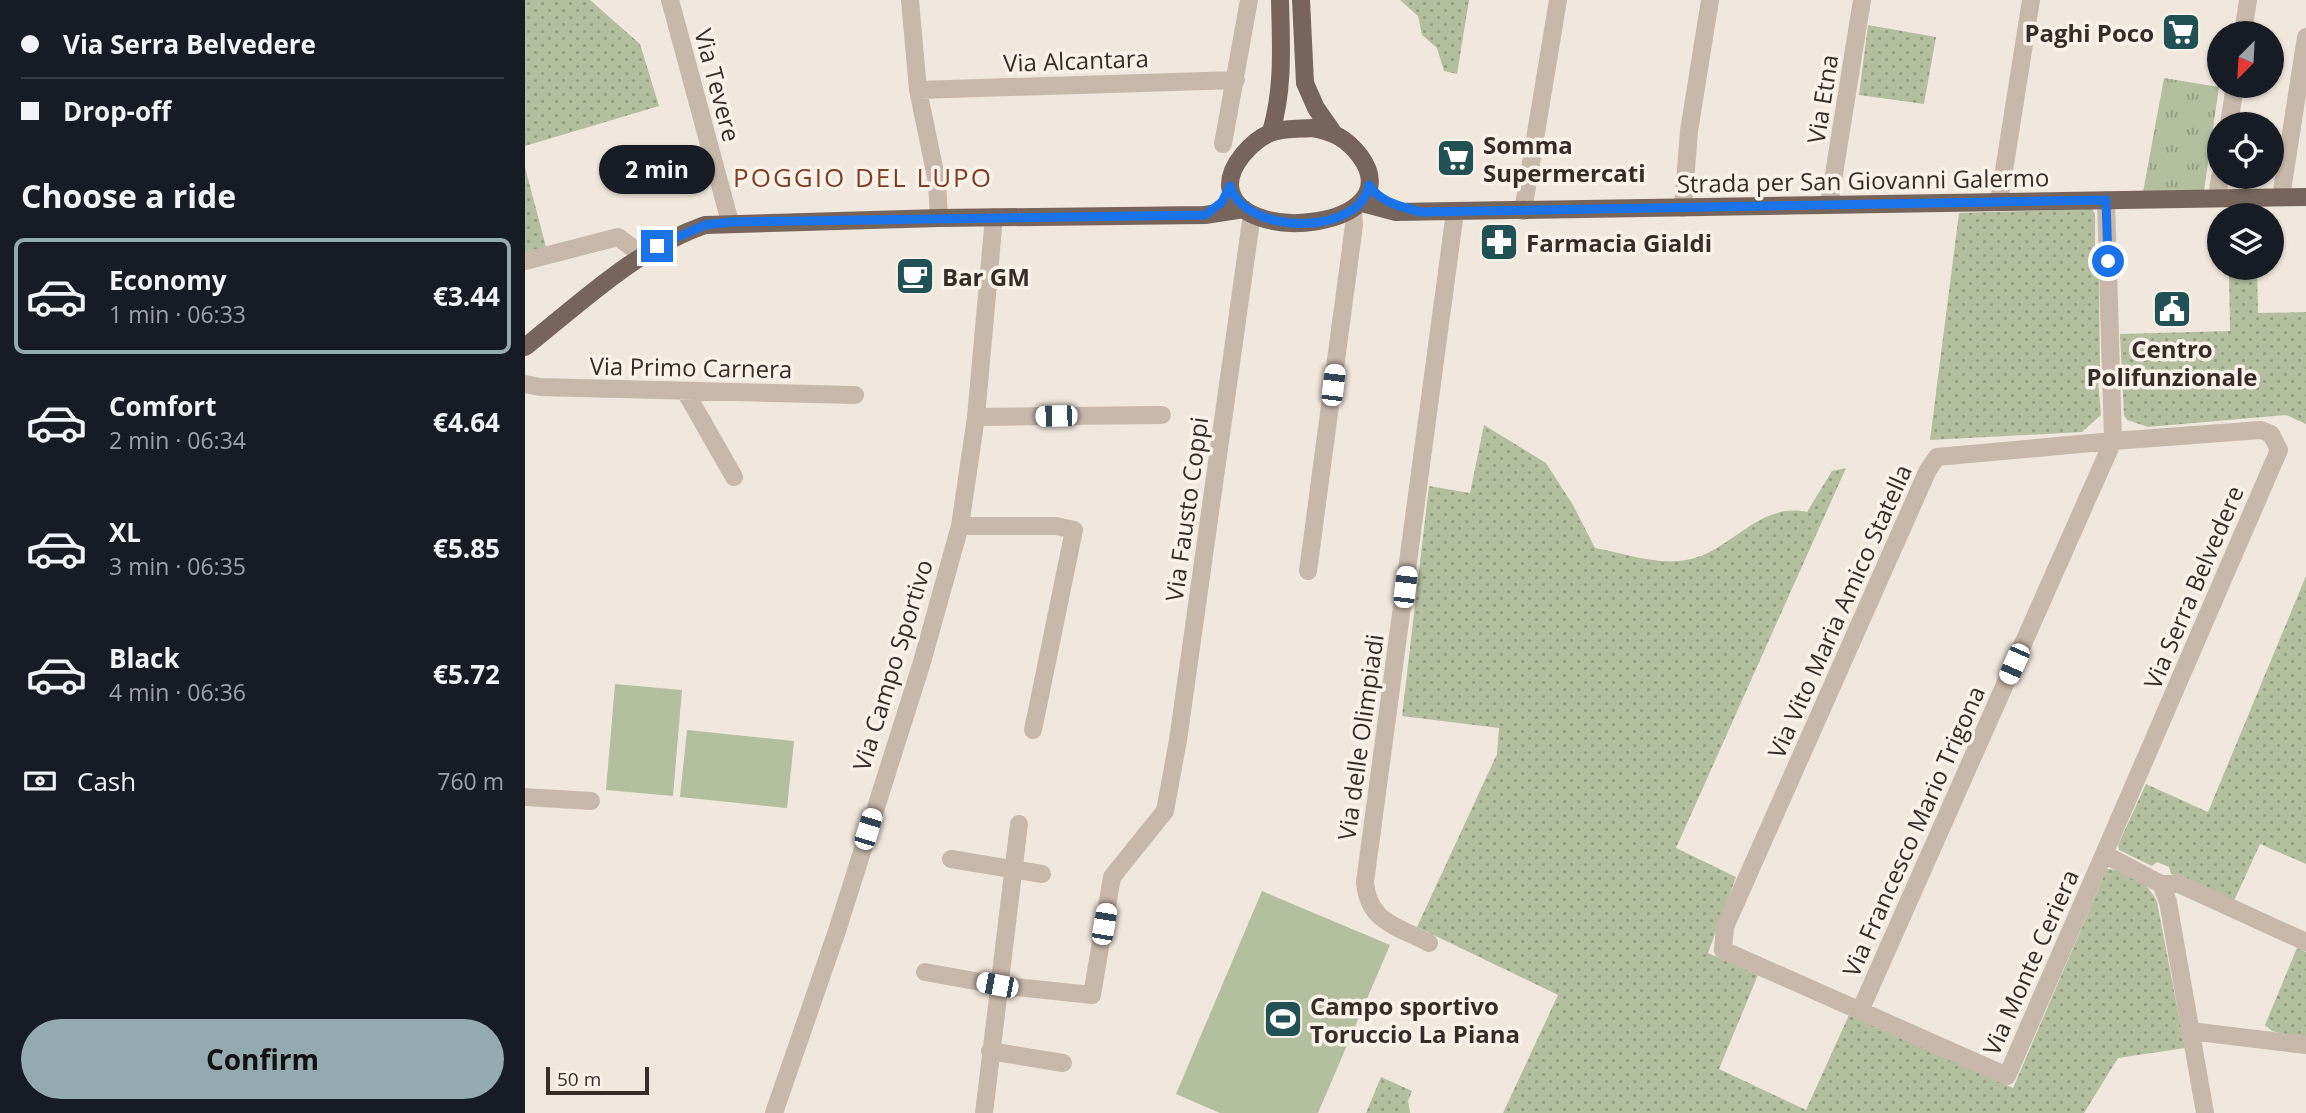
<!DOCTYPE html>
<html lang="en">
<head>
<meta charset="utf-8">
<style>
  body { margin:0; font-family:"Open Sans",sans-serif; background:#242831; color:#f1f3f6; height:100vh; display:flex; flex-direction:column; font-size:26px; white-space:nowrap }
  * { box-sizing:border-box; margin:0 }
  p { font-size:23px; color:#9ea1a6 }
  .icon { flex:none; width:38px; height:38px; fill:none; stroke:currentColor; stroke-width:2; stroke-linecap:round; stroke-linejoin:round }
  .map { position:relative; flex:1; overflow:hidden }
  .sheet { display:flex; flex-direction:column; background:#171b24; width:525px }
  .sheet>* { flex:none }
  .hud { display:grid; align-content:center; height:154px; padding:0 21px; background:#171b24 }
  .needle { width:46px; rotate:204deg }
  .tools { position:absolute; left:1682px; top:21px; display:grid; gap:14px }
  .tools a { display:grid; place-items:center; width:77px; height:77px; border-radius:50%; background:#171b24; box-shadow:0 2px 5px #0004; font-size:35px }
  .scale { position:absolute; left:21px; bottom:18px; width:103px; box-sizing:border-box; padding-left:7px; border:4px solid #362d29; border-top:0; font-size:19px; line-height:24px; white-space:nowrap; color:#362d29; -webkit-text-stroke:5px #f9f2e9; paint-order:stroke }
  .end { position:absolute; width:32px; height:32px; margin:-16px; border:9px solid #1a73e8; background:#fff; box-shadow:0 0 0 4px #fff }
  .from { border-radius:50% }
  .bubble { position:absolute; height:49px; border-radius:24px; background:#171b24; box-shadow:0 2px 5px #0004; font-size:23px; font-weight:700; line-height:49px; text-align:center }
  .car { position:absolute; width:21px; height:42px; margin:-21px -10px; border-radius:9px; box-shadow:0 0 5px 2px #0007; background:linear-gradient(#fff 24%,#345 0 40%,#fff 0 76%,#345 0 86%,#fff 0) }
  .hud b { display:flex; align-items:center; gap:24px; height:66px; font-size:26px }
  .hud b+b { border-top:2px solid #363941 }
  .hud i { width:18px; height:18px; background:#f1f3f6 }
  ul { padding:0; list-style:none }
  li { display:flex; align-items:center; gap:21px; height:116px; margin:0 14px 10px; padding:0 7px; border:4px solid transparent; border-radius:10px }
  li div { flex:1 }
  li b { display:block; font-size:26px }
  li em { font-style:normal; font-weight:700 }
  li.current { border-color:#93aaae }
  li>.icon { width:63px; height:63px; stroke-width:1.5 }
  h2 { padding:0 21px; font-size:32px; line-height:84px }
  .pay { display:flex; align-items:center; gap:18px; height:77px; padding:0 21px; font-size:26px }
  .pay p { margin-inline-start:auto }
  .cta { display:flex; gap:14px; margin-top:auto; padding:14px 21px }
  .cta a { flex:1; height:80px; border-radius:42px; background:#93aaae; color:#111; font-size:28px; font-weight:700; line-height:80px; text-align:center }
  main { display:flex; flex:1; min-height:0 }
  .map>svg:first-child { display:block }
  .grass { fill:url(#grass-dots) }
  .park { fill:url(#park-tufts) }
  .pitch { fill:#b3bf9e }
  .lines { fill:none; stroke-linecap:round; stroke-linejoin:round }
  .minor { stroke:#c8b8aa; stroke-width:18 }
  .major { stroke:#77655b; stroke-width:18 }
  .route { stroke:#1a73e8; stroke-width:9 }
  .labels { text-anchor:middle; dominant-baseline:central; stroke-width:7; stroke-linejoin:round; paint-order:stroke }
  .poi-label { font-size:24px; font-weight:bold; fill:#362d29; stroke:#f9f2e9; text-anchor:start }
  .street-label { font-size:24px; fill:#362d29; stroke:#f9f2e9 }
  .neighbourhood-label { font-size:26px; letter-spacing:2px; fill:#803e27; stroke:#f9f2e9 }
</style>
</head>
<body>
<main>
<section class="sheet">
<div class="hud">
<b><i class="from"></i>Via Serra Belvedere</b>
<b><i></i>Drop-off</b>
</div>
<h2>Choose a ride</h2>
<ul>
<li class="current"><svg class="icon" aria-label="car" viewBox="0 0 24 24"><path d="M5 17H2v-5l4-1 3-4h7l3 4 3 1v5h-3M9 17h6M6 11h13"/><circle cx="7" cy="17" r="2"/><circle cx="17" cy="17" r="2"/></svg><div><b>Economy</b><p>1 min · 06:33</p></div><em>€3.44</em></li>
<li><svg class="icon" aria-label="car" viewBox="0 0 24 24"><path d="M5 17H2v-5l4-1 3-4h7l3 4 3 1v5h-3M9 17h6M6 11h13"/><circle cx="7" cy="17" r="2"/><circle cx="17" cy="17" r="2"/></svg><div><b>Comfort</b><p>2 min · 06:34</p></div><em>€4.64</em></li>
<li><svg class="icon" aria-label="car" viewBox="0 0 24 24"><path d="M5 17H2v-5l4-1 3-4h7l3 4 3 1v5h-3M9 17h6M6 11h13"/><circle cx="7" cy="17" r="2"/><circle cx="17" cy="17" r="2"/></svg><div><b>XL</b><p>3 min · 06:35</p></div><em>€5.85</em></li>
<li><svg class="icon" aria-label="car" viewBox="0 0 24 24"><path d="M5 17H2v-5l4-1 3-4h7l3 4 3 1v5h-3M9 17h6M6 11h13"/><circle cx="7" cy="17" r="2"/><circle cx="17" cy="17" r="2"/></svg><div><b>Black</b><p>4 min · 06:36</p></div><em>€5.72</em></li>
</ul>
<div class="pay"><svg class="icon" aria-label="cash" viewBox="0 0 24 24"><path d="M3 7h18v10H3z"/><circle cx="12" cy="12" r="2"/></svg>Cash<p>760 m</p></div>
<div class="cta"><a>Confirm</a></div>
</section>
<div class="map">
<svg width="1781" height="1113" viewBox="0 0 1781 1113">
  <defs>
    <pattern id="grass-dots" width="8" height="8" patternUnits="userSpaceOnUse" patternTransform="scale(1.75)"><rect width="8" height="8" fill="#b3bf9e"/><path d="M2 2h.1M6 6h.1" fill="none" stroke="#929c81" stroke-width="1.8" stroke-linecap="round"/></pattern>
    <pattern id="park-tufts" width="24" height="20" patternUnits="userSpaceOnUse" patternTransform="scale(1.75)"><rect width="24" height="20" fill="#b3bf9e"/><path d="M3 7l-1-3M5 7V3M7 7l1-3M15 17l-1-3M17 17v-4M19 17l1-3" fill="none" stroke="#929c81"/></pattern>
  </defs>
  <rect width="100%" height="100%" fill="#f1e8dd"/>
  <!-- grass -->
  <path class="grass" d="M0 0H65L115 44 134 106 0 146Z
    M875 0H944L932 74 919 71 912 48 897 35 893 16Z
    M1343 25 1411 37 1399 104 1334 95Z
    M0 167 21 247 0 253Z
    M1567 209 1570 214V276L1574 277 1575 367 1572 368 1576 415 1557 432 1405 440 1434 213Z
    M1704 268H1732L1733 313 1781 312V424L1761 415 1623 427 1602 420 1599 415 1595 334 1705 331Z
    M959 425 1021 463 1048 505 1070 548C1099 553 1136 567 1166 559 1209 548 1234 502 1282 512L1307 471 1321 468 1151 848 1211 877 1183 953 1233 975 1194 1069 1281 1110 1324 1015 1488 1088 1582 869C1604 870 1623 882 1632 902L1660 1048 1593 1058 1559 1113H978L1033 995 892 927 972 754 974 728 877 716 904 486 945 493Z
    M1781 576V864L1735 844 1709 901 1646 874 1644 867 1632 862 1627 866 1594 850 1593 845 1621 784 1683 812Z
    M1772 948 1781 952V1040L1747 1031 1740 1025Z
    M856 1077 887 1091 883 1101 885 1113H841Z"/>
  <!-- park -->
  <path class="park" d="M1639 78 1694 87 1679 191 1618 192Z"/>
  <!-- pitch -->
  <path class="pitch" d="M90 684 157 690 148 796 81 790Z
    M162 730 269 741 262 808 155 797Z
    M737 891 865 945 793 1113H695L651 1094Z"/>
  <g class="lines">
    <!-- minor -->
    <path class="minor" d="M145 0 205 222
      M385 0 393 90 412 182 414 218
      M1718 33 1723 0
      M393 90 711 80
      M1704 124 1710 86
      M698 144 724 0
      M1756 197 1781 37
      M1692 198 1695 177
      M1581 200 1588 441 1736 430 1746 434 1754 450 1579 854 1636 884 1643 902 1680 1113
      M1474 202 1506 0
      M1304 205 1337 0
      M1158 208 1164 131 1185 0
      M998 211 1033 0
      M0 261 93 237 117 255
      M0 384 15 387 330 395
      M160 391 209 477
      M451 417 637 415
      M435 526H531L549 530 508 730
      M783 571 829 225 828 210
      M0 797 66 801
      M426 859 517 874
      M1636 884H1654L1781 942
      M904 943C872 926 843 922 840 882L930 212
      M400 972 472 985 567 995 587 877 640 811 653 740 727 214
      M1335 1011 1588 441 1412 457 1403 470 1200 927 1198 950 1482 1076 1579 854
      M1665 1031 1781 1045
      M465 1051 538 1063
      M249 1113 312 931 397 662 435 526 451 417 469 217
      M459 1113 494 824"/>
    <!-- major -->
    <path class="major" d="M776 0 780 83 791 108 807 131
      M787 128C808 131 822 139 835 156 888 228 710 248 705 186 704 165 727 141 745 133 757 128 774 129 787 128Z
      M746 132C759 88 756 46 755 0
      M837 203 871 212 1781 197
      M0 347C57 302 111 249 180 225L414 218 680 215 719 209"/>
  </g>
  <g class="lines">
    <!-- route -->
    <path class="route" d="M132 246 180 225 205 222 680 215 697 202 705 186C721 236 835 236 844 185 856 203 875 206 895 212L1581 200 1583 261"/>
  </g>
  <!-- icons -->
  <defs>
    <g id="supermarket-square" transform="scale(2.0125)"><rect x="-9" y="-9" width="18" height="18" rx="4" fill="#215155" stroke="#f9f2e9"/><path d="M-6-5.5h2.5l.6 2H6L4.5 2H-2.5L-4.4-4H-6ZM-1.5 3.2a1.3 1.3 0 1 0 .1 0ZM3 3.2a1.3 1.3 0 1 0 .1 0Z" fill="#fff"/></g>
    <g id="pharmacy-square" transform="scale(2.0125)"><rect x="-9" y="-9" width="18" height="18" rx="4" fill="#215155" stroke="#f9f2e9"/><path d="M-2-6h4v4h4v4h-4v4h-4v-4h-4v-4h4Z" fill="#fff"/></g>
    <g id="cafe-square" transform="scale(2.0125)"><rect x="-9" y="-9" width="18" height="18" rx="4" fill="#215155" stroke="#f9f2e9"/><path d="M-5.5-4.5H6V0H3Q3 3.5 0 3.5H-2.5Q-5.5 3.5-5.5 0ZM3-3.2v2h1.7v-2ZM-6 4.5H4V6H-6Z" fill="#fff"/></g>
    <g id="civic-square" transform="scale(2.0125)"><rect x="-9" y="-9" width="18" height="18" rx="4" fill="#215155" stroke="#f9f2e9"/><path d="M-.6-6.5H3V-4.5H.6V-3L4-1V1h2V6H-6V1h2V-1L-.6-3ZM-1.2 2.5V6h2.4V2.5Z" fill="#fff"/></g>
    <g id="stadium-square" transform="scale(2.0125)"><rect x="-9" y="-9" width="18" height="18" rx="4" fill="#215155" stroke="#f9f2e9"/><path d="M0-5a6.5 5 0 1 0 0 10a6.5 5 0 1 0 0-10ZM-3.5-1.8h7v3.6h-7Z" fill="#fff"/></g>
  </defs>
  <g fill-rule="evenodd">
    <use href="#supermarket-square" x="1656" y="32"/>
    <use href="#supermarket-square" x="931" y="158"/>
    <use href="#pharmacy-square" x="974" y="242"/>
    <use href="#cafe-square" x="390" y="276"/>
    <use href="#civic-square" x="1647" y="309"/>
    <use href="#stadium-square" x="758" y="1019"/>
  </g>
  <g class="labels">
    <!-- poi labels -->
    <g class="poi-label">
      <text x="1629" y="32" text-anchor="end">Paghi Poco</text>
      <text x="958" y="144">Somma<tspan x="958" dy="28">Supermercati</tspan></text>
      <text x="1001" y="242">Farmacia Gialdi</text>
      <text x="417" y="276">Bar GM</text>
      <text x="1647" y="348" text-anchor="middle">Centro<tspan x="1647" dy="28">Polifunzionale</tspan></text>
      <text x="785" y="1005">Campo sportivo<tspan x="785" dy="28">Toruccio La Piana</tspan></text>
    </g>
    <!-- street labels -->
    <g class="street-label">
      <text transform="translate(551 60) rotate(-2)">Via Alcantara</text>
      <text transform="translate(193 85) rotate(75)">Via Tevere</text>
      <text transform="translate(1297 99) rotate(-81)">Via Etna</text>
      <text transform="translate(1338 180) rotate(-1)">Strada per San Giovanni Galermo</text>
      <text transform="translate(166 367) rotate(1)">Via Primo Carnera</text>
      <text transform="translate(661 509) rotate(-82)">Via Fausto Coppi</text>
      <text transform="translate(1668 587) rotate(-67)">Via Serra Belvedere</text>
      <text transform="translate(1314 611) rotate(-66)">Via Vito Maria Amico Statella</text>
      <text transform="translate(367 665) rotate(-73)">Via Campo Sportivo</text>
      <text transform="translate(835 737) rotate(-82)">Via delle Olimpiadi</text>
      <text transform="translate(1388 831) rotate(-66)">Via Francesco Mario Trigona</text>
      <text transform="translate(1505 962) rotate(-66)">Via Monte Ceriera</text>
    </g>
    <!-- neighbourhood labels -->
    <g class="neighbourhood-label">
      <text x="338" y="177">POGGIO DEL LUPO</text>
    </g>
  </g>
</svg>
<div class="tools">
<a><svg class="needle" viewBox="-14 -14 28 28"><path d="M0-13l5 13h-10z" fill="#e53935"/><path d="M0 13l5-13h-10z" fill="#9ea1a6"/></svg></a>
<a><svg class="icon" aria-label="locate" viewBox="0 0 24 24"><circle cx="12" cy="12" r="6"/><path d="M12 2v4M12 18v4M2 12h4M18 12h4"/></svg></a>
<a><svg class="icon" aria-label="layers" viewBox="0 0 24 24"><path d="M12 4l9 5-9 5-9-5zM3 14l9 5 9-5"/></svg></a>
</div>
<div class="scale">50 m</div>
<i class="end from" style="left:1583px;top:261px"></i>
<i class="end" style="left:132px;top:246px"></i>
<div class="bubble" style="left:74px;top:145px;width:116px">2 min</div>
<i class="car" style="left:808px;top:385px;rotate:7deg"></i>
<i class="car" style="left:531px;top:416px;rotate:269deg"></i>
<i class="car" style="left:880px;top:587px;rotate:7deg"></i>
<i class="car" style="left:1489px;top:664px;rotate:204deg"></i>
<i class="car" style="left:343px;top:829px;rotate:17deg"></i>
<i class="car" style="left:579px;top:924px;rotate:10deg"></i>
<i class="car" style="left:472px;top:985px;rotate:281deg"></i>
</div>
</main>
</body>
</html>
